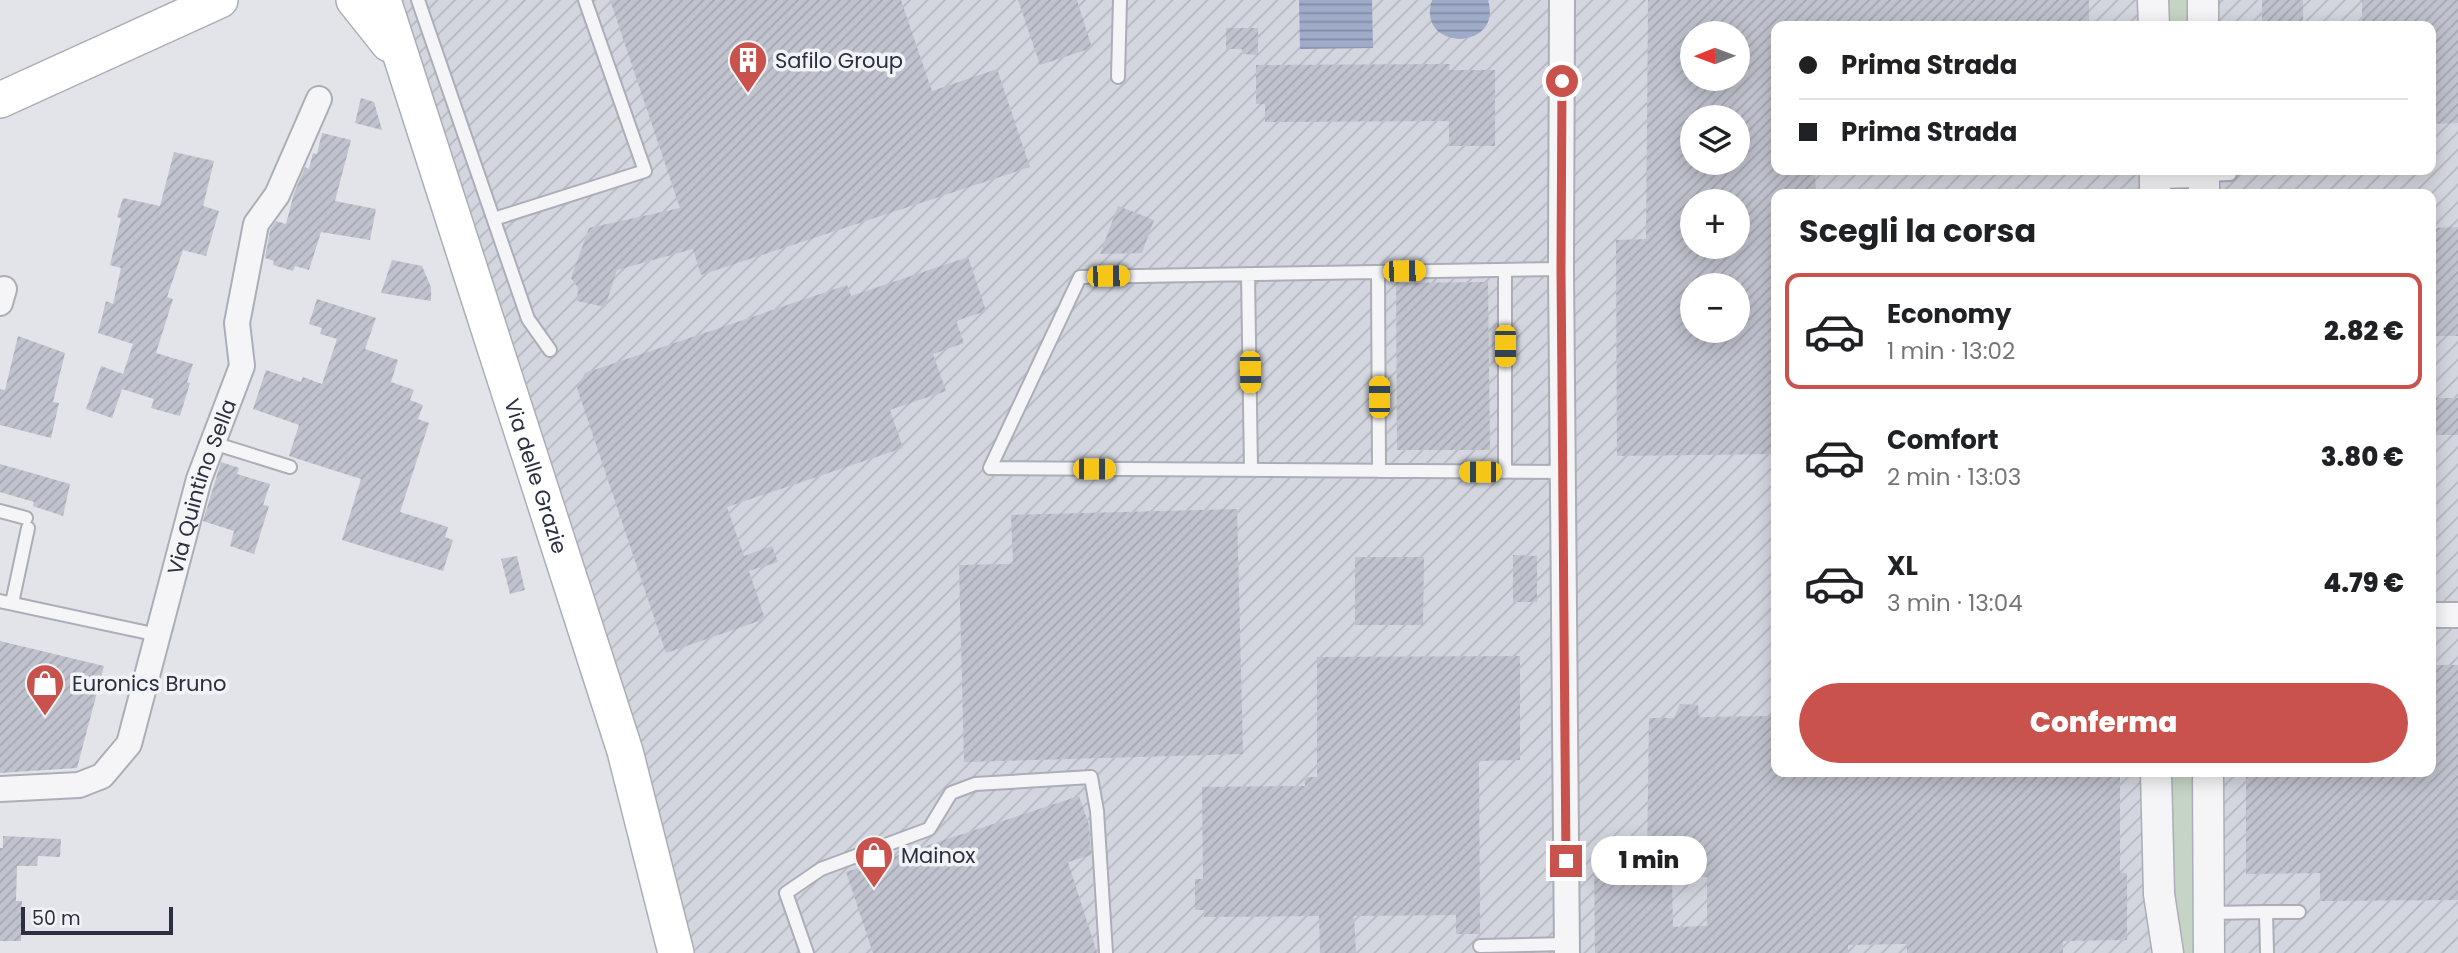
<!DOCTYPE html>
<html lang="it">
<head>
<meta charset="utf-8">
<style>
  body { margin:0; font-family:Poppins,sans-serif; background:#f6f6f6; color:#202124; height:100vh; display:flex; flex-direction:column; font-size:26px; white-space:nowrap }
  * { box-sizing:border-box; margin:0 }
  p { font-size:23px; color:#757577 }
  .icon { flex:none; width:38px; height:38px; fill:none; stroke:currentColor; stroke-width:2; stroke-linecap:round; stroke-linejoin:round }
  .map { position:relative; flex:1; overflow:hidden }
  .panel { position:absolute; left:1771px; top:189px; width:665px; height:588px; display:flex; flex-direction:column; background:#fff; border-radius:14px; box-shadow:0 4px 18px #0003 }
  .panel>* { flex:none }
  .hud { position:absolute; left:1771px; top:21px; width:665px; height:154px; border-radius:14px; box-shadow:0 4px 18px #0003; display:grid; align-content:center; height:154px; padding:0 28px; background:#fff }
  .needle { width:46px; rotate:269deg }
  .fabs { position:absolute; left:1680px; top:21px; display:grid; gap:14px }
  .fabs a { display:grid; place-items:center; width:70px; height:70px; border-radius:50%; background:#fff; box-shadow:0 4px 18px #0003; font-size:35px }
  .scale { position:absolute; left:21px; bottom:18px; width:152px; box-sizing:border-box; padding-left:7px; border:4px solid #2b2f41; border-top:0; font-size:19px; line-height:24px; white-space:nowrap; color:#2b2f41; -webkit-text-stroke:5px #f2f3f7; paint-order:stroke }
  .end { position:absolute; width:32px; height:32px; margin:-16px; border:9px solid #ca524d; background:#fff; box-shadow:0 0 0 4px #fff }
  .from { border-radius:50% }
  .bubble { position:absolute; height:49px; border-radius:24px; background:#fff; box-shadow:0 4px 18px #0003; font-size:23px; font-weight:800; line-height:49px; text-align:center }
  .car { position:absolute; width:21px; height:42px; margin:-21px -10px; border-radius:9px; box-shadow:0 0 5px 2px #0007; background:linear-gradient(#f5c518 24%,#345 0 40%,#f5c518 0 76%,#345 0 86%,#f5c518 0) }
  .hud b { display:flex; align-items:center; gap:24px; height:66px; font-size:26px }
  .hud b+b { border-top:2px solid #e0e0e0 }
  .hud i { width:18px; height:18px; background:#202124 }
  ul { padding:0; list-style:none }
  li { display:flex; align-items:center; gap:21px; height:116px; margin:0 14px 10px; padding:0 14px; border:4px solid transparent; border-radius:14px }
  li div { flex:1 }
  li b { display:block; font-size:26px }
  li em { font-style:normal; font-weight:800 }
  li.selected { border-color:#ca524d }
  li>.icon { width:63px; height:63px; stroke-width:1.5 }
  h2 { padding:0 28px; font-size:32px; line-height:84px }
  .button { display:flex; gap:14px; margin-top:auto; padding:14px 28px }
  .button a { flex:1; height:80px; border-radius:42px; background:#ca524d; color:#fff; font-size:28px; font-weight:800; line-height:80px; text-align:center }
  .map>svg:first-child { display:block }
  .industrial { fill:url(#industrial-furrows); fill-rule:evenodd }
  .green { fill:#c5d4c4 }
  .water { fill:url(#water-rules) }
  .building { fill:url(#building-hatch); fill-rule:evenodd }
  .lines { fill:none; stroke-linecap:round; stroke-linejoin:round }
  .service-casing { stroke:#abaeb7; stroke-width:16 }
  .minor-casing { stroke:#abaeb7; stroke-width:28 }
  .tertiary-casing { stroke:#abaeb7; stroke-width:33 }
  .secondary-casing { stroke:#abaeb7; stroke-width:38 }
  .service { stroke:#f5f5f8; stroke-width:12 }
  .minor { stroke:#f5f5f8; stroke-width:24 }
  .tertiary { stroke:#f5f5f8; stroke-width:30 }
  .secondary { stroke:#fff; stroke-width:35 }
  .route { stroke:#ca524d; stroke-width:9 }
  .labels { text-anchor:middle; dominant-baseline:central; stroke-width:7; stroke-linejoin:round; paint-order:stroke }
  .poi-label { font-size:21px; fill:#2b2f41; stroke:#f2f3f7; text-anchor:start }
  .street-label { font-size:21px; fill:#2b2f41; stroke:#f2f3f7 }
</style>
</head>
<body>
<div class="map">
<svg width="2458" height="953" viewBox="0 0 2458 953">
  <defs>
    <pattern id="industrial-furrows" width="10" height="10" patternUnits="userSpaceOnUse" patternTransform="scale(1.75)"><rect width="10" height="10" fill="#d4d6df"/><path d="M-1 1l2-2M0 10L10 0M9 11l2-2" fill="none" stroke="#b6b8c1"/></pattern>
    <pattern id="water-rules" width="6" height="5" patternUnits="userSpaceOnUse" patternTransform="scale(1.75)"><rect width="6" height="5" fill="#9fabc8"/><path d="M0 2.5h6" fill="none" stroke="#828ca4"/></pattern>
    <pattern id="building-hatch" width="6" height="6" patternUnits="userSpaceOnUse" patternTransform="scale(1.75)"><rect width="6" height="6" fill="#c0c2cd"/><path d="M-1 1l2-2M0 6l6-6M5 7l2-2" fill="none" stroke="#a5a7b1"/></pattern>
  </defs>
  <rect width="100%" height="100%" fill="#e2e4ea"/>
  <!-- industrial -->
  <path class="industrial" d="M394 0H2458V953H687ZM1776 26H2431V170H1776ZM1692 33H1738V79H1692ZM1692 117H1738V163H1692ZM1776 194H2431V772H1776ZM1692 201H1738V247H1692ZM1692 285H1738V331H1692Z"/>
  <!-- green -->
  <path class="green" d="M2165 0H2189L2190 26H2165Z
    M2170 772H2196L2198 953H2178L2171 892Z"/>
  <!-- water -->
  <path class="water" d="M1299 0H1372L1373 48 1300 49Z
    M1432 0H1488C1504 52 1415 51 1432 0Z"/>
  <!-- building -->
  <path class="building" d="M610 0H901L932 91 997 69 1030 167 701 275 693 249 617 270 605 307 577 301 578 288 571 278 589 228 680 208Z
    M1018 0H1077L1092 48 1040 65Z
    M1648 0H2089V26H1776V170H1815L1816 194H1776V454L1617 456 1616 240 1646 239ZM1692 33H1738V79H1692ZM1692 117H1738V163H1692ZM1692 201H1738V247H1692ZM1692 285H1738V331H1692Z
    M2262 0H2303V26H2262Z
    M2362 0H2458V123L2431 124V26H2362Z
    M1226 28H1258V55L1242 54V49H1226Z
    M1450 64 1449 70H1495V146H1449V121L1265 122V104H1256V65Z
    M361 98 374 102 382 130 355 123Z
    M322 133 351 140 335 201 376 209 370 240 321 232 309 270 295 266 293 271 273 265 274 261 265 258 270 230 276 221 286 224 294 193 305 167 309 169 313 153 317 154Z
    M174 152 214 161 203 206 219 211 206 256 183 250 167 297 173 299 156 353 193 364 187 382 190 383 180 416 151 408 154 399 122 389 112 418 86 409 101 366 123 374 133 344 98 333 106 301 113 304 121 268 110 265 121 218 117 217 123 198 160 206Z
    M1118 206 1154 220 1142 253 1100 254Z
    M2458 227V336H2431V228Z
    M968 257 986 311 956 321 964 343 933 354 946 391 890 410 903 448 727 507 744 556 772 546 778 562 749 571 765 619 666 653 577 388 585 373 847 285 851 296Z
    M392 260 422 266 431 287V301L381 293Z
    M1488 282 1490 450H1397L1396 283Z
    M317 299 376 318 365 349 398 360 391 382 414 390 410 400 423 405 418 419 429 423 400 512 448 527 445 537 453 540 443 571 342 540 361 479 289 456 299 425 253 409 266 370 301 382 303 377 322 384 337 339 320 334 322 328 309 324Z
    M18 336 65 353 53 402 59 403 51 438 0 425V389L5 390Z
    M2431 398H2458V435H2431Z
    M221 462 239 468 237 474 270 484 263 505 269 506 254 554 230 546 234 531 203 521Z
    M0 464 70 484 63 516 33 506 34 502 0 492Z
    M1237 509 1243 754 964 762 959 565 1013 564 1011 515Z
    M1513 555 1537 556V602H1513Z
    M517 556 525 590 510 594 501 559Z
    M1355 557H1424L1423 625H1355Z
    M0 641 104 666 77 768 0 773Z
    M1520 656V760L1479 761 1480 934H1456V915L1354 916 1356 953H1320L1319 916 1204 917V910H1195V879H1203L1202 787 1305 786 1304 777H1317V657Z
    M2431 665H2458V900L2320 901V873L2246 874V772H2431Z
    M1680 704 1698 705 1699 717 1776 716V772H2120V873H2127V940L2063 941V953H1907V944L1848 945V953H1595L1594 862 1647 861 1649 718H1674ZM1707 877V926L1673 927 1672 878Z
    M1079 796 1089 825 1091 855 1068 862 1097 953H873L846 872Z
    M3 836 61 839 60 857 38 856 37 866H17L16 901H22L21 941H0V848H3Z"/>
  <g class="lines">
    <!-- service casing -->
    <g class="service-casing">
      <path id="service" d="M418 0 528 319 550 350
        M1118 77 1120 0
        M2204 175 2230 174
        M494 219 645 171 585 0
        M1561 269 1080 277 990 468 1563 472
        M1378 272 1379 471
        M1248 274 1251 470
        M213 443 290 467
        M1505 472V270
        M0 511 26 518
        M0 601 158 635
        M12 603 28 528
        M2266 912H2299
        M2208 913 2266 912 2267 953
        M1480 946 1567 944
        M807 953 786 893 821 869 929 829 951 793 975 784 1091 777 1097 811 1106 953"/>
    </g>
    <!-- minor casing -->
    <g class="minor-casing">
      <g id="minor">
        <path d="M1562 0 1561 269 1567 953"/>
        <path d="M2155 176 2204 175"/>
        <path d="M0 303 4 289"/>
        <path d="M2431 615H2458"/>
        <path id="s1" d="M0 789 79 785 102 776 129 744 199 479 242 366 237 323 256 224 277 195 319 99"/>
      </g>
    </g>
    <!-- tertiary casing -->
    <g class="tertiary-casing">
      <path id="tertiary" d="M2153 0 2154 26
        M2203 0V26
        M2155 194V170
        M2204 194V170
        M2156 772 2159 894 2168 953
        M2208 772 2209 953"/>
    </g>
    <!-- secondary casing -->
    <g class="secondary-casing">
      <g id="secondary">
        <path d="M354 0 389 44"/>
        <path id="s2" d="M383 0 625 751 676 953"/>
        <path d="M0 100 220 0"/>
      </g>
    </g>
    <!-- service -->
    <use href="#service" class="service"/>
    <!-- minor -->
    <use href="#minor" class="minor"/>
    <!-- tertiary -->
    <use href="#tertiary" class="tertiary"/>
    <!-- secondary -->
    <use href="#secondary" class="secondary"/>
  </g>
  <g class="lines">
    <!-- route -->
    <path class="route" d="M1562 81 1561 269 1566 861"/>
  </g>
  <!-- icons -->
  <defs>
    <g id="building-pin" transform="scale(2.0125)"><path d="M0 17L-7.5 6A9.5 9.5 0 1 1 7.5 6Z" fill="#ca524d" stroke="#f2f3f7"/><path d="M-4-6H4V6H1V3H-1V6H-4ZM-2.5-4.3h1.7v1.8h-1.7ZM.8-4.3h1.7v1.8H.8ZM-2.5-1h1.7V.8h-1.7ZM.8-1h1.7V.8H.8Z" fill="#fff"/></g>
    <g id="shop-pin" transform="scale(2.0125)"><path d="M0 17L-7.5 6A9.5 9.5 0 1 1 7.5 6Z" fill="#ca524d" stroke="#f2f3f7"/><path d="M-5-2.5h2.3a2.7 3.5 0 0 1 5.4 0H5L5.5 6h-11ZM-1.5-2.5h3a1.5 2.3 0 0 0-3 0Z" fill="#fff"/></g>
  </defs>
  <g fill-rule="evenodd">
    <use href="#building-pin" x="748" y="60"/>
    <use href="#shop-pin" x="45" y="683"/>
    <use href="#shop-pin" x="874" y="855"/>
  </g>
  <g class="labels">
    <!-- poi labels -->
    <g class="poi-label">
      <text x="775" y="60">Safilo Group</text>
      <text x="72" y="683">Euronics Bruno</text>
      <text x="901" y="855">Mainox</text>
    </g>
    <!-- street labels -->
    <g class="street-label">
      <text stroke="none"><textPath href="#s2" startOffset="500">Via delle Grazie</textPath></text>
      <text stroke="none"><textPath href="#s1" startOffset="413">Via Quintino Sella</textPath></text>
    </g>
  </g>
</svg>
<div class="fabs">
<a><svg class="needle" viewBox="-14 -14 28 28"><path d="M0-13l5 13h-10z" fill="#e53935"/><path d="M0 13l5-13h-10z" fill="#757577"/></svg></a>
<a><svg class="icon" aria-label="layers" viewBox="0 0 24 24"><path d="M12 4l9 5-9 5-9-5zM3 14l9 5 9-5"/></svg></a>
<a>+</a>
<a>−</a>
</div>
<div class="scale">50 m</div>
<i class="end from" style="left:1562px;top:81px"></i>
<i class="end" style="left:1566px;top:861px"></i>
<div class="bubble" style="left:1591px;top:836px;width:116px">1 min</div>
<i class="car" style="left:1404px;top:271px;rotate:89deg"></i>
<i class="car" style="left:1108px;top:276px;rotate:89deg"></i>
<i class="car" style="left:1505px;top:346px;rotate:180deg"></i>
<i class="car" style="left:1250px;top:372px;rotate:179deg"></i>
<i class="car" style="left:1379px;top:397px;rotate:0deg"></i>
<i class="car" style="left:1094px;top:469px;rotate:90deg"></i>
<i class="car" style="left:1480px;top:472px;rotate:270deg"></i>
<div class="hud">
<b><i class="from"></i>Prima Strada</b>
<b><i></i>Prima Strada</b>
</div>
<section class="panel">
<h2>Scegli la corsa</h2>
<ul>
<li class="selected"><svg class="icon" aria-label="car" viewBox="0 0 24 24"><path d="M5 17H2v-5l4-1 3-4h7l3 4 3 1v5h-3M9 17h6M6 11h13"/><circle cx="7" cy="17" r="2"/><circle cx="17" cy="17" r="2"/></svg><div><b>Economy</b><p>1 min · 13:02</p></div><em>2.82 €</em></li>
<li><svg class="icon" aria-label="car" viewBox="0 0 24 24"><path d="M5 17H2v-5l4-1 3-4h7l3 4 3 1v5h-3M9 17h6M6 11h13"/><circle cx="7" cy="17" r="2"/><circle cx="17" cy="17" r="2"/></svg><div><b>Comfort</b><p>2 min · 13:03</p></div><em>3.80 €</em></li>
<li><svg class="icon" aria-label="car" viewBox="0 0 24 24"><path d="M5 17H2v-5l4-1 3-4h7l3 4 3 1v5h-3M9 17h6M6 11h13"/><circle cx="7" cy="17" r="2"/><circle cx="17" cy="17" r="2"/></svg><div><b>XL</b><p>3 min · 13:04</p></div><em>4.79 €</em></li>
</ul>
<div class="button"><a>Conferma</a></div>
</section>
</div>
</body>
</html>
